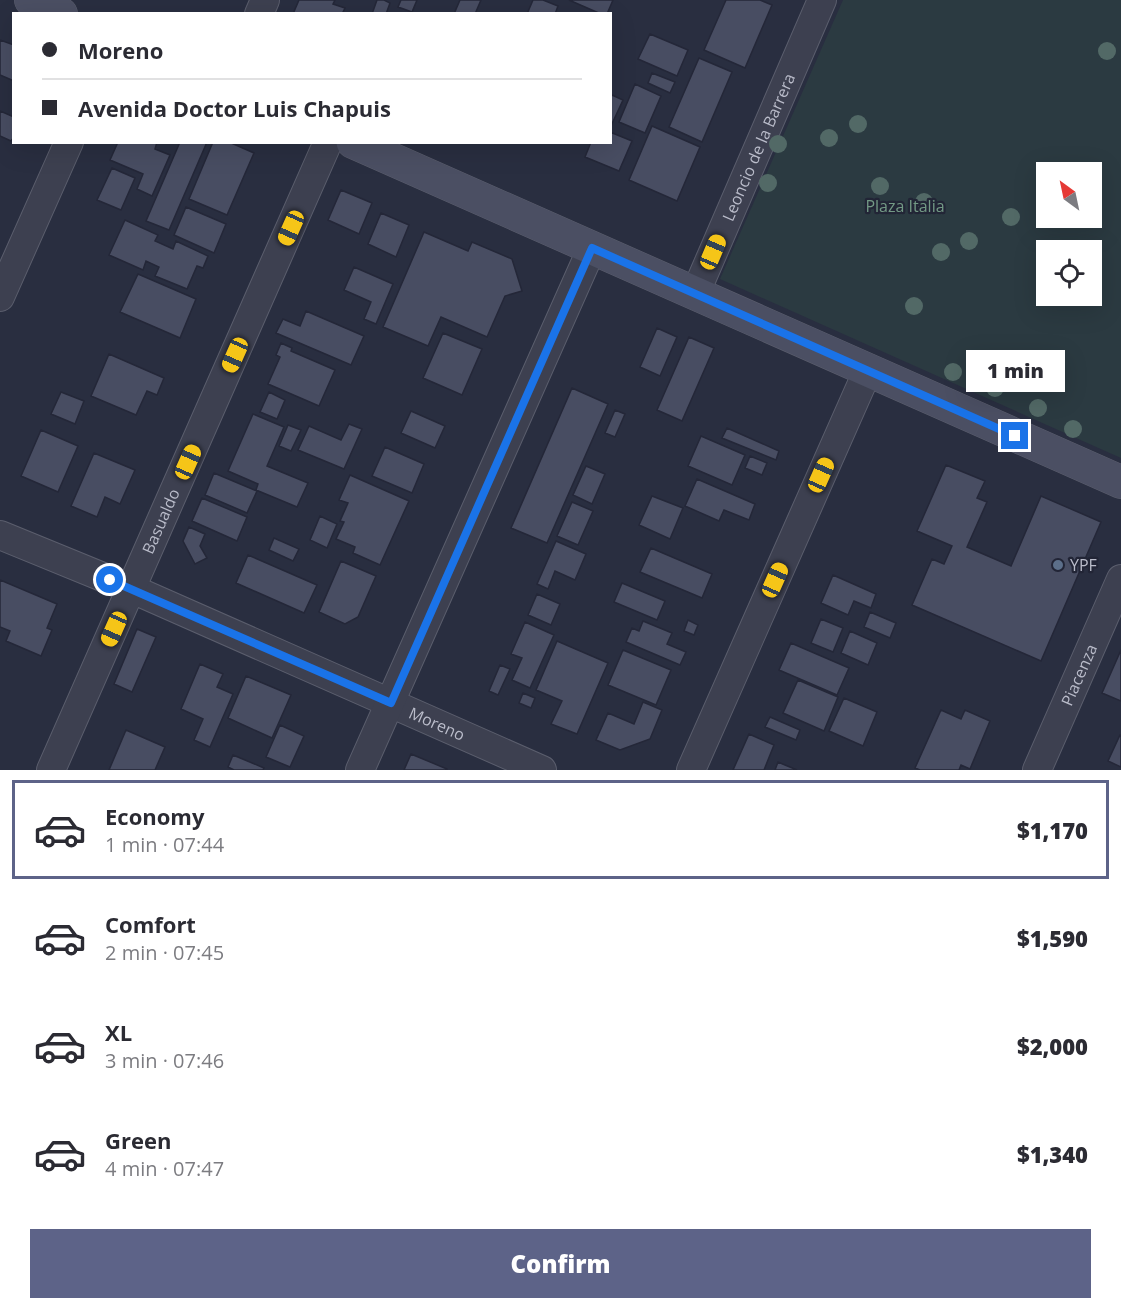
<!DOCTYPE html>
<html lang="en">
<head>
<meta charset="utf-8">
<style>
  body { margin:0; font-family:"Open Sans",sans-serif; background:#f2f2f3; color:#2b2b33; height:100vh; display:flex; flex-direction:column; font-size:22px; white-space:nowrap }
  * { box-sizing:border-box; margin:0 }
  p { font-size:20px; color:#7c7c81 }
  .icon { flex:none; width:33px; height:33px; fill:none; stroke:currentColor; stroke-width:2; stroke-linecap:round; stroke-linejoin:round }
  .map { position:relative; height:770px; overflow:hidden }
  .panel { display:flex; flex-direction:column; background:#fff; flex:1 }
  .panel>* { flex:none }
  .guide { position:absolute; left:12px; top:12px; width:600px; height:132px; border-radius:0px; box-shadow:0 6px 24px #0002; display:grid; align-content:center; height:132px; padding:0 30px; background:#fff }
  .needle { width:39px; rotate:327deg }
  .tools { position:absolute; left:1036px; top:162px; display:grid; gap:12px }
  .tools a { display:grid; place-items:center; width:66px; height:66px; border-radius:0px; background:#fff; box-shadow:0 6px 24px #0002; font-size:30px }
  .end { position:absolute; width:27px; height:27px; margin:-14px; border:8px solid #1a73e8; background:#fff; box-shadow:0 0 0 3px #fff }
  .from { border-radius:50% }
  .bubble { position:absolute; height:42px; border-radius:0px; background:#fff; box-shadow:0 6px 24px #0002; font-size:20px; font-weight:800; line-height:42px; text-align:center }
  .car { position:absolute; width:18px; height:36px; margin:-18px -9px; border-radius:8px; box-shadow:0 0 4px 2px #0007; background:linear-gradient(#f5c518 24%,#345 0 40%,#f5c518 0 76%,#345 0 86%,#f5c518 0) }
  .guide b { display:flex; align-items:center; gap:21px; height:57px; font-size:22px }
  .guide b+b { border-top:2px solid #e1e1e2 }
  .guide i { width:15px; height:15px; background:#2b2b33 }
  ul { padding:10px 0 0; list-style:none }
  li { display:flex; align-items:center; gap:18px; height:99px; margin:0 12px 9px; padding:0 18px; border:3px solid transparent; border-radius:0px }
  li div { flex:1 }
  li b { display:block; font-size:22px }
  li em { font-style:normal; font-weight:800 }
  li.selected { border-color:#5d6388 }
  li>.icon { width:54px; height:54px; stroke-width:1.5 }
  .action { display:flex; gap:12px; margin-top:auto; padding:12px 30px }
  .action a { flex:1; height:69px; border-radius:0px; background:#5d6388; color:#fff; font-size:24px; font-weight:800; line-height:69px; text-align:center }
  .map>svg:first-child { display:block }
  .green { fill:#2b3a41; fill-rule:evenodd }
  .building { fill:#484d62; stroke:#242738; stroke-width:1.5 }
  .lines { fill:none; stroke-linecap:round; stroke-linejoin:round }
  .street-casing { stroke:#5b5e6d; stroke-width:30 }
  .secondary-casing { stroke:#5b5e6d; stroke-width:34 }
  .street { stroke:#3d4050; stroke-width:28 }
  .secondary { stroke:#4b4f63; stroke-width:33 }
  .tree { fill:#526966 }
  .route { stroke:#1a73e8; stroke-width:8 }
  .service-dot { fill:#5c6f8a; stroke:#222536; stroke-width:2 }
  .labels { text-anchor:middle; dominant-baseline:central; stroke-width:4.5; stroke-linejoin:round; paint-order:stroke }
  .street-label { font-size:16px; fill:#babcca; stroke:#222536 }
  .park-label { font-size:16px; fill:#739985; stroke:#222536 }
  .poi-label { font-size:16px; fill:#babcca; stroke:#222536; text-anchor:start }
</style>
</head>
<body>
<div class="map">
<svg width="1121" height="770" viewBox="0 0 1121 770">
  <rect width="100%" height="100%" fill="#292e40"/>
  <!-- green -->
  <path class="green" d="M843 0H1121V458L720 279ZM1047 172H1092V218H1047ZM1047 250H1092V296H1047Z"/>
  <!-- building -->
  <path class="building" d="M299 0H335L333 4 345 8 342 14H293Z
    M377 0H384L390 3 386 14H372Z
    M401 0H417L412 12 398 7Z
    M460 0H481L475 14H454Z
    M533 0H543L558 6 555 14H527Z
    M569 0H613L607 14H601Z
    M726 0H760L772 5 745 68 704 50Z
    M650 34 688 50 677 76 638 59Z
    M0 40 14 45V81L0 75Z
    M699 58 732 72 702 142 669 127Z
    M652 73 675 82 670 93 648 83Z
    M635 84 661 96 645 133 619 122Z
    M612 95 623 100 610 128V98Z
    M0 111 14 117V137L11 141 0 136Z
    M652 126 700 147 677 201 629 180Z
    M610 132 632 141 619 171 585 157 591 142H610Z
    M118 142H157L155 149 170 155 152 196 137 189 143 174 110 160Z
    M180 142H207L169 230 146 221Z
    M213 142H229L254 153 227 215 189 199Z
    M112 168 135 178 121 210 97 200Z
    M341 190 372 203 359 234 328 220Z
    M186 207 226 224 214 253 174 235Z
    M381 213 409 225 396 257 368 244Z
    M125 220 158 235 155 241 173 249 176 241 208 256 203 268 197 266 187 289 155 276 159 267 146 261 143 270 109 255Z
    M424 232 468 251 472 242 512 259 522 291 505 296 487 337 441 317 428 346 383 327Z
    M354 267 393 284 376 324 364 319 371 302 344 290Z
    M138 274 196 299 180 338 120 312Z
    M306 311 364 336 351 365 276 333 283 319 300 326Z
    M657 328 677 337 660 376 640 367Z
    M443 333 482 349 462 395 423 378Z
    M689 337 714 348 682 421 657 410Z
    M281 343 292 348 291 351 335 370 319 406 268 384 280 357 276 355Z
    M109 354 164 378 157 395 147 391 136 415 91 396Z
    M572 388 608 404 547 543 511 528Z
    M61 392 84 401 75 424 51 414Z
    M269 392 285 400 277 419 260 412Z
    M615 410 625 414 615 437 605 433Z
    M411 411 445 426 435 448 401 433Z
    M253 414 284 427 267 466 308 483 297 507 256 490 258 484 228 471Z
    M349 424 362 429 344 469 298 450 309 426 341 440Z
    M288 425 301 430 291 451 279 446Z
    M727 428 779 451 776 460 722 438Z
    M41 430 78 446 58 492 21 476Z
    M701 436 745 455 732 485 688 466Z
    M385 447 424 464 412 493 372 476Z
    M94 453 135 470 120 504 105 497 97 517 71 506Z
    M750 456 767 463 762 475 745 468Z
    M946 465 985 481 977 498 987 502 967 547 1011 566 1041 496 1101 522 1041 661 912 605 932 559 944 564 952 546 917 531Z
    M586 466 605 474 592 504 573 495Z
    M214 473 257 491 247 513 205 495Z
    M350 475 409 501 380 565 353 553 355 547 336 539 344 522 340 521 348 503 339 500Z
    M697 479 755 504 749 520 724 510 719 521 685 506Z
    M652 496 683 508 670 539 639 525Z
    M202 498 247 517 237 541 192 521Z
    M572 502 593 511 578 545 557 536Z
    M320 516 337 524 327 548 310 540Z
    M189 527 205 534 200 546 207 558 195 564 183 541Z
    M274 538 299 549 293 561 269 550Z
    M556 541 586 554 575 580 555 571 548 589 537 584Z
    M651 548 712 574 702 598 640 572Z
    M248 555 317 585 304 613 236 583Z
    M341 561 376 576 358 617 345 624 319 612Z
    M833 575 876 594 871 608 854 601 848 615 821 603Z
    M0 580 57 604 47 628 52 630 41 656 6 641 10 631 0 627Z
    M622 583 665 601 657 620 614 602Z
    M537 594 560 604 551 625 528 615Z
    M870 612 896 623 890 638 864 627Z
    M821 619 843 628 833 652 811 643Z
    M688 620 698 625 694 635 684 631Z
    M643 621 672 633 667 644 686 652 680 665 626 642 632 628 639 631Z
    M525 622 554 635 530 688 512 680 522 658 511 654Z
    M137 629 156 637 132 692 114 684Z
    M850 631 877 643 868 665 841 653Z
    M557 641 608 663 577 734 551 724 562 701 536 690Z
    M791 643 849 668 837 695 779 670Z
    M623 650 671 670 656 705 608 685Z
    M1121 650V701L1102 693Z
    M200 664 223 674 217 687 233 694 210 747 194 740 203 719 181 709Z
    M500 665 510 669 498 695 489 691Z
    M246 676 291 695 272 738 228 718Z
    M798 680 838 697 824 731 783 713Z
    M523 693 535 698 531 708 519 703Z
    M844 698 877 712 863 746 829 731Z
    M643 702 662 710 650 739 620 750 596 740 608 713 634 724Z
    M941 710 961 719 965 710 990 721 970 769 961 765 959 770H920L915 768Z
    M770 717 800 730 796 740 765 727Z
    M280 725 304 736 290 767 266 757Z
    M126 730 165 747 155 770H109Z
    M749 734 774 745 764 770H733Z
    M1120 735H1121V767L1108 761Z
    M411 754 447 769V770H404Z
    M233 755 264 768 263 770H234L228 767Z
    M778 762 785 765 797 770H775Z"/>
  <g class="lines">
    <!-- street casing -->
    <g class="street-casing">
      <g id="street">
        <path d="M259 14 265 0"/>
        <path id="s1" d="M695 294 822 0"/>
        <path d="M0 297 69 142"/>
        <path id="s2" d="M0 535 132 589 542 770"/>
        <path id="s3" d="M51 770 328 142"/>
        <path d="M360 770 592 248"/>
        <path d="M691 770 868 370"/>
        <path id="s4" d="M1037 770 1121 579"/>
      </g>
    </g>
    <!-- secondary casing -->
    <g class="secondary-casing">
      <path id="secondary" d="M31 0 61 14
        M353 142 1121 482"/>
    </g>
    <!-- street -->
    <use href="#street" class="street"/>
    <!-- secondary -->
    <use href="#secondary" class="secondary"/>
  </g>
  <!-- trees -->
  <g class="tree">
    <circle cx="1107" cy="51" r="9"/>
    <circle cx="858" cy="124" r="9"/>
    <circle cx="829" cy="138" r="9"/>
    <circle cx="778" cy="144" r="9"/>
    <circle cx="768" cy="183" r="9"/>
    <circle cx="880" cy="186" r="9"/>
    <circle cx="924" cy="202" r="9"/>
    <circle cx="1011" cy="217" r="9"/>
    <circle cx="969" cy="241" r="9"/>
    <circle cx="941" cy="252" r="9"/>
    <circle cx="914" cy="306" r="9"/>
    <circle cx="953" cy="372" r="9"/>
    <circle cx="995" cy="388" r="9"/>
    <circle cx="1038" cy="408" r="9"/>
    <circle cx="1073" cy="429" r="9"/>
  </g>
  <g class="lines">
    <!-- route -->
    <path class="route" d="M110 580 391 703 592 248 1015 436"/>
  </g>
  <!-- markers -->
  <circle class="service-dot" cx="1058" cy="565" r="6"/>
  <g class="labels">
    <!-- street labels -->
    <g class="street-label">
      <text stroke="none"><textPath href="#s1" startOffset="160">Leoncio de la Barrera</textPath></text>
      <text stroke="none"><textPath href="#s3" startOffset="272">Basualdo</textPath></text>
      <text stroke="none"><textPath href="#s4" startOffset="104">Piacenza</textPath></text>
      <text stroke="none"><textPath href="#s2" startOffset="476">Moreno</textPath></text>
    </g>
    <!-- park labels -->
    <g class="park-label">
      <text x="905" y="206">Plaza Italia</text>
    </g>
    <!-- poi labels -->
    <g class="poi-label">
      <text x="1070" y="565">YPF</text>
    </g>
  </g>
</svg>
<div class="tools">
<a><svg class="needle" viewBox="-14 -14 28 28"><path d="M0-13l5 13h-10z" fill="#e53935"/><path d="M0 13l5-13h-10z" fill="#7c7c81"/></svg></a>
<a><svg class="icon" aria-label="locate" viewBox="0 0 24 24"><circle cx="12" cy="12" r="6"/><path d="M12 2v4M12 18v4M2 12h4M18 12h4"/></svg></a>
</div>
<i class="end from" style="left:110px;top:580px"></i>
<i class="end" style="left:1015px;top:436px"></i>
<div class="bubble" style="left:966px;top:350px;width:99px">1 min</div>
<i class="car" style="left:291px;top:228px;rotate:204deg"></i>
<i class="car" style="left:713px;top:252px;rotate:23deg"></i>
<i class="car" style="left:235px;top:355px;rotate:204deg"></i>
<i class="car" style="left:188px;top:462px;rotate:24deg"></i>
<i class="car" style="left:821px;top:475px;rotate:24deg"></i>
<i class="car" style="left:775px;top:580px;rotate:24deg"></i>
<i class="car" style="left:114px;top:629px;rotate:204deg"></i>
<div class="guide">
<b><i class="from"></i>Moreno</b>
<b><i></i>Avenida Doctor Luis Chapuis</b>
</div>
</div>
<section class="panel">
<ul>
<li class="selected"><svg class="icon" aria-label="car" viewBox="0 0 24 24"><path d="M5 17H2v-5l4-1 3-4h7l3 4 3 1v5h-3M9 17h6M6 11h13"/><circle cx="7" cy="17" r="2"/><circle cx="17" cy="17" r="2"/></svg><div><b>Economy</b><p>1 min · 07:44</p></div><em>$1,170</em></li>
<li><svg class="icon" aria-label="car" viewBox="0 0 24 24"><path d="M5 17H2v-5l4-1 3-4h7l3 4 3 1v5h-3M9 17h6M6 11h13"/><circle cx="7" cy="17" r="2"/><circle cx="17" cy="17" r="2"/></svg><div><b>Comfort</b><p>2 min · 07:45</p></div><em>$1,590</em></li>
<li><svg class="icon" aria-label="car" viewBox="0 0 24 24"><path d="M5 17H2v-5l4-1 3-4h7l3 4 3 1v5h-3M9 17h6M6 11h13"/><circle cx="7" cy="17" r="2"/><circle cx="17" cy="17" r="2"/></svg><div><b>XL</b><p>3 min · 07:46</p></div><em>$2,000</em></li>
<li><svg class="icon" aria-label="car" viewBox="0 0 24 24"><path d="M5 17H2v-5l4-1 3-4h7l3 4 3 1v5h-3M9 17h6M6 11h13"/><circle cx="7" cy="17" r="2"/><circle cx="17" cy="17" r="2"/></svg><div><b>Green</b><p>4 min · 07:47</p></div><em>$1,340</em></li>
</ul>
<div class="action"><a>Confirm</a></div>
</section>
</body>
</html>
